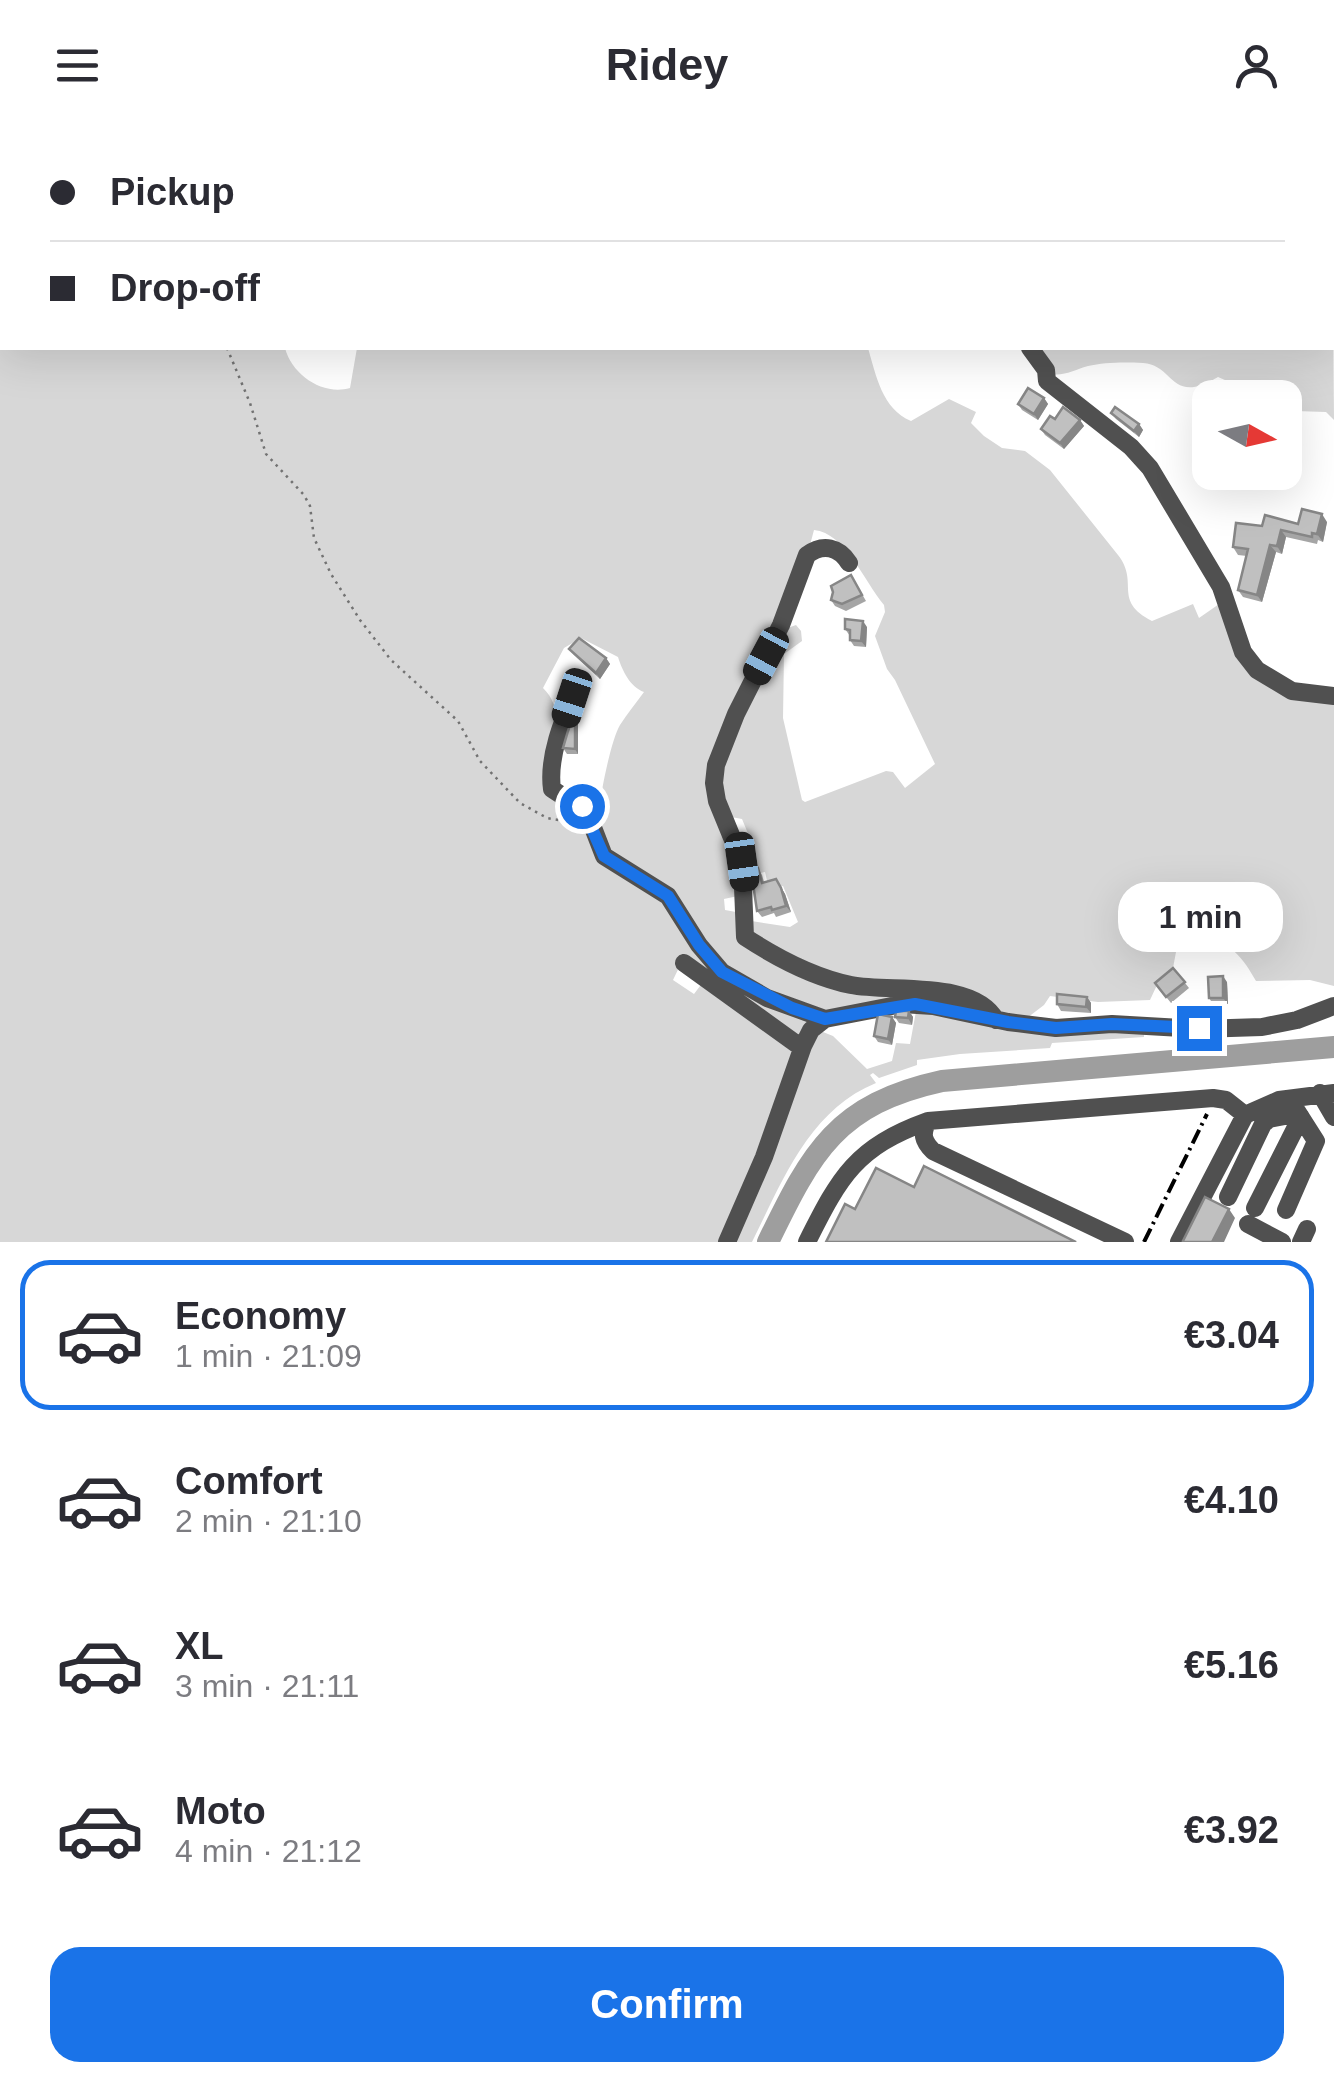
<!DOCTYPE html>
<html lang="en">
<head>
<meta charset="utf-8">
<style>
  body { margin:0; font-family:Helvetica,sans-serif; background:#f2f2f3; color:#2b2b33; height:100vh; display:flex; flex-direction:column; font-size:38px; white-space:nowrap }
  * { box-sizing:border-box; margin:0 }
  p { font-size:32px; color:#7c7c81 }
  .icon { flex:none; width:55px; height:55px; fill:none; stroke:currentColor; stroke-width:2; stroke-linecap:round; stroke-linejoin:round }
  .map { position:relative; height:1112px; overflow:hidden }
  .drawer { display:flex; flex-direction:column; background:#fff; flex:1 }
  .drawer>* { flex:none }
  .guide { position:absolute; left:0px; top:0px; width:1335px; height:220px; box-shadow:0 10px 40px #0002; display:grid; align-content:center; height:220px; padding:0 50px; background:#fff }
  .needle { width:65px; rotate:98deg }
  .buttons { position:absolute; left:1192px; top:250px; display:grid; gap:20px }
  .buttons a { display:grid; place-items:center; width:110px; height:110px; border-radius:20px; background:#fff; box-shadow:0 10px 40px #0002; font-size:50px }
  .end { position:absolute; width:45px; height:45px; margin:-22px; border:12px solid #1a73e8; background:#fff; box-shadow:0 0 0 5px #fff }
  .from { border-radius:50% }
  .bubble { position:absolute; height:70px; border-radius:30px; background:#fff; box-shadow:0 10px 40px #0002; font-size:32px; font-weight:600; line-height:70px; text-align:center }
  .car { position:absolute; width:30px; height:60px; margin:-30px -15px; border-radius:12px; box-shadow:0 0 8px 2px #0007; background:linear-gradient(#222 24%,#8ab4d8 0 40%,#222 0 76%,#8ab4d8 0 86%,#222 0) }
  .guide b { display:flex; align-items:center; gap:35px; height:95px; font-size:38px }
  .guide b+b { border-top:2px solid #e1e1e2 }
  .guide i { width:25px; height:25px; background:#2b2b33 }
  ul { padding:18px 0 0; list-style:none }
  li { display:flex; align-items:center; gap:30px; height:150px; margin:0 20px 15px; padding:0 30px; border:5px solid transparent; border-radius:30px }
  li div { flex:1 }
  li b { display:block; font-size:38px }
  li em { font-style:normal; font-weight:600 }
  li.on { border-color:#1a73e8 }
  li>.icon { width:90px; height:90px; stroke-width:1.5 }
  .action { display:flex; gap:20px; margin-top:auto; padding:20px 50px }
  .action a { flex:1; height:115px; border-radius:30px; background:#1a73e8; color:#fff; font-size:40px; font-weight:600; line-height:115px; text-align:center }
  header { display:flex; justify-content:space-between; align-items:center; height:130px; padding:0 50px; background:#fff; font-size:45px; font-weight:600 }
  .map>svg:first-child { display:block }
  .green { fill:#d7d7d7 }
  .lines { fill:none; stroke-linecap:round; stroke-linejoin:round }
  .river { stroke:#9e9e9e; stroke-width:22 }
  .path { stroke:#727272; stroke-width:2.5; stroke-dasharray:2.5 5; stroke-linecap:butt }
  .minor { stroke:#505050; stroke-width:18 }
  .rail { stroke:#000; stroke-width:4; stroke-dasharray:15 5 2.5 5; stroke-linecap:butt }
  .wall { fill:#a5a5a5 }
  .shaded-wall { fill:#868686 }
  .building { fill:#c0c0c0; stroke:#868686; stroke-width:2.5 }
  .route { stroke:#1a73e8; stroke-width:12 }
</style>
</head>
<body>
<header><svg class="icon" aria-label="menu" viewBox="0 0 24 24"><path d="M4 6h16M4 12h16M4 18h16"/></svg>Ridey<svg class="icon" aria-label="person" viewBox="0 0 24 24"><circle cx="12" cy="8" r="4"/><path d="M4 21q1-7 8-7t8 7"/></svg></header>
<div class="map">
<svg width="1334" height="1112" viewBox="0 0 1334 1112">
  <rect width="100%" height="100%" fill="#fff"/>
  <!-- green -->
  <path class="green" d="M0 0 358 2H2V218H285C292 245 323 266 350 258L357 218H868C876 245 882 279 911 291L949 269 976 282 971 293 984 306 1002 318 1025 321 1050 340 1118 425C1140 453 1112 470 1152 491L1193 474 1199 488 1222 472C1228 489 1231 510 1242 525 1261 555 1299 571 1334 567V856L1310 850 1256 851C1234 811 1222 812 1179 806L1173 838 1157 855 1150 870 1098 872 1050 866 1044 875 1023 891 1006 888 987 872 948 861 850 852 808 838 747 805 745 790 790 797 798 792 783 756 769 759 765 742 760 743 746 709 749 706 742 689 726 686C722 676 717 666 716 655 713 615 765 539 782 500L796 495 801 501 802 511 784 524 783 588 802 670 805 672 886 641 893 642 905 658 935 634 895 550 887 539 875 506 885 482 884 475C864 451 845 403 814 400L810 415 803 417 802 428 779 494 734 583 714 633 712 665 738 730 733 732 732 750 742 752 738 766 724 769 725 780 736 782 742 808 760 822 816 848 851 858 915 861 980 874 982 876 980 881 902 869 818 884 783 873 747 856 733 848 707 822 670 762 614 732 599 710 592 686 599 683C600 665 611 610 620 595 627 584 636 573 644 562 630 557 622 540 618 527L581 508 564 518 543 558C571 585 545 625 549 658L554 665 584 682 603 730 666 766 694 812 723 847 748 862 814 890V894L804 906 793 907 684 827 673 850 694 864 703 852C732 872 779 893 795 925L763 1020 723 1112H0Z
    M364 0H589V2H364Z
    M1038 0H1246L1245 2Z
    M1332 40 1334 290 1326 282 1295 281 1285 277V268L1264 267 1218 247C1170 276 1175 235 1143 233 1126 232 1104 232 1088 236 1074 240 1065 246 1051 244L1037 218H1332Z
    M917 876 1144 898V907L1052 913 1050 918 960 924 917 930V935L879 948 873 943 870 945 876 953C809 980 782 1052 752 1112H731L818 900 833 906 867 939 892 931 896 913 910 914Z"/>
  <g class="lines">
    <!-- river -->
    <path class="river" d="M768 1112C812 1021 837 974 942 951L1334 917"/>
    <!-- path -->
    <path class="path" d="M155 0 157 2
      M227 218 250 273 266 324 304 365 310 376 314 408 331 444 360 490 391 530 458 591 480 631 520 673 547 688 576 693"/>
    <!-- minor -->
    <path class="minor" d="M1248 2 1250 0
      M1332 36H1334
      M1030 218 1046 240 1047 251 1131 317 1150 338 1221 457 1243 522 1257 540 1292 561 1334 566
      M849 433C839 417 823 413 807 425L781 495 736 584 716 635 714 653 717 671 742 732 745 807C777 828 813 847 851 855 891 863 973 849 996 890
      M580 549C567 581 547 623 552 659L587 682 604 726 668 766 699 815 722 842 767 868 825 889
      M684 833 802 918
      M1320 963 1334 987
      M1279 970 1295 978 1316 1011 1286 1080
      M928 991C921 1004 923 1011 933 1021L1125 1112
      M1228 1067 1263 994 1269 989 1290 985 1295 978
      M1255 1078 1301 987
      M1248 1094 1282 1112
      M727 1112 764 1027 803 916 811 900 825 889 902 874 933 876 1008 892 1056 898 1112 894 1199 899 1262 897 1297 890 1334 876
      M807 1112C840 1046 856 1017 928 991L1213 968 1226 970 1245 985
      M1179 1112 1245 985 1279 970 1334 963
      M1301 1112 1307 1099"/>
    <!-- rail -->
    <path class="rail" d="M1144 1112 1207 984"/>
  </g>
  <!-- wall -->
  <path class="wall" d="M1044 268 1048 274 1038 290 1022 280 1018 274Z
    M1111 283 1139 294 1143 300 1139 307 1116 289Z
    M1055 289 1080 290 1084 296 1064 319 1045 305 1041 299Z
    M1327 392 1323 412 1318 410 1317 414 1286 407 1282 424 1276 422 1262 472 1243 467 1238 460 1247 426 1238 425 1233 417 1262 396Z
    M851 445 866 471 846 481 835 476 831 470Z
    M867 497 866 517 854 516 850 510V506L845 499Z
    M569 519 606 528 610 534 600 549 574 525Z
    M575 581 578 586V624H567L563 618Z
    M758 738 762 745 764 752 776 749 785 764 791 782 776 787 774 783 762 787 757 781Z
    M1173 838 1189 858 1171 873 1155 853Z
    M1227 852 1228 874H1213L1209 868Z
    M1087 867 1091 873V883L1061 881 1057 874Z
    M909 881 913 887 912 895 899 893 895 887Z
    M892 887 896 893 892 915 878 912 874 906Z"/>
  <!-- shaded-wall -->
  <path class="shaded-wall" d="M1044 268 1048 274 1038 290 1034 284Z
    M1080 290 1084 296 1064 319 1060 313Z
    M1139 294 1143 300 1139 307 1134 301Z
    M1322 384 1327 392 1323 412 1317 404Z
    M1281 400 1286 407 1282 424 1277 416Z
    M1270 415 1276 422 1262 472 1257 465Z
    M863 491 867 497 866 517 861 511Z
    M606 528 610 534 600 549 596 543Z
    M575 581 578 586V624L575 619Z
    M776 749 785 764 791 782 786 776Z
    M1223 846 1227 852 1228 874 1223 868Z
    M1087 867 1091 873V883L1086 877Z
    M909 881 913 887 912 895 908 888Z
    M892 887 896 893 892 915 888 909Z
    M1229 1079 1235 1088 1224 1112H1212Z"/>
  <!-- building -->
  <path class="building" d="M590 0H615V2H591Z
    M921 0H944L945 2H922Z
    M972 0H984V2H972Z
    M1028 258 1044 268 1034 284 1018 274Z
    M1063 277 1080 290 1060 313 1041 299 1050 286 1055 289Z
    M1115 277 1139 294 1134 301 1111 283Z
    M1302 379 1322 384 1317 404 1312 403V407L1281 400 1277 416 1270 415 1257 465 1238 460 1248 419 1233 417 1236 393 1262 396 1265 385 1298 394Z
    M851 445 862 465 842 474 831 470 833 462 831 456Z
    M845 489 863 491 861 511 850 510V500L845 499Z
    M579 508 606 528 596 543 569 519Z
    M575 581V619L563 618 568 601Z
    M758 738 762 753 776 749 781 758 786 776 772 780 771 777 757 781 751 740Z
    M1173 838 1185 852 1166 867 1155 853Z
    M1223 846V868H1209L1208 847Z
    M1057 864 1087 867 1086 877 1057 874Z
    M896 881H909L908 888 895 887Z
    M878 884 892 887 888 909 874 906Z
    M924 1036 1076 1112H826L845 1074 855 1079 876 1038 914 1057Z
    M1205 1067 1229 1079 1212 1112H1185L1183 1111Z"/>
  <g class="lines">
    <!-- route -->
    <path class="route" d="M582 676 604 726 668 766 699 815 722 842 792 878 825 889 915 874 1008 892 1056 898 1112 894 1199 898"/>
  </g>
</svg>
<div class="buttons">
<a><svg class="needle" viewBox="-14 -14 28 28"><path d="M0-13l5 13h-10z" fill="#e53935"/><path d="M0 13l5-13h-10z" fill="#7c7c81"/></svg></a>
</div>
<i class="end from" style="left:582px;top:676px"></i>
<i class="end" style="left:1199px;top:898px"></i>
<div class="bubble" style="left:1118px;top:752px;width:165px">1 min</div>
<i class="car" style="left:766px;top:526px;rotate:208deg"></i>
<i class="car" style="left:572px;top:568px;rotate:198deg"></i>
<i class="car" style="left:742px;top:732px;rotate:172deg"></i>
<div class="guide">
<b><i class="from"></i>Pickup</b>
<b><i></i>Drop-off</b>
</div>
</div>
<section class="drawer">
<ul>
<li class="on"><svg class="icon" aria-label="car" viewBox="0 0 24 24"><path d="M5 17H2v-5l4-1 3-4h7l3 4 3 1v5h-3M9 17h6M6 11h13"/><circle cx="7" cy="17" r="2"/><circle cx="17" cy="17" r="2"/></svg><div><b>Economy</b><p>1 min · 21:09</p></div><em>€3.04</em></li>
<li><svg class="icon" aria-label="car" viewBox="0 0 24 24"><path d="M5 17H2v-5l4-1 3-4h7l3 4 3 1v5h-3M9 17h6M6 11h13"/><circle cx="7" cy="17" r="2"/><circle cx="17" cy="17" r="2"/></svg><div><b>Comfort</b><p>2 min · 21:10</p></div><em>€4.10</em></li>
<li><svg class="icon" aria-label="car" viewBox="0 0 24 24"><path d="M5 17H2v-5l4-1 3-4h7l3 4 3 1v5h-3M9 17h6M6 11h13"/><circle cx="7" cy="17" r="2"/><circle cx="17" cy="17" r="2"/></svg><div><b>XL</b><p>3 min · 21:11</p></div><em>€5.16</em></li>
<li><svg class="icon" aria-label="car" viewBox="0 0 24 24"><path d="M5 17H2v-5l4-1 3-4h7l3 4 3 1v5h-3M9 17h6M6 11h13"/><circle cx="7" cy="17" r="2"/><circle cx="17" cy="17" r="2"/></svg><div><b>Moto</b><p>4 min · 21:12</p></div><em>€3.92</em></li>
</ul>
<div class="action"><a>Confirm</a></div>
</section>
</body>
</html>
